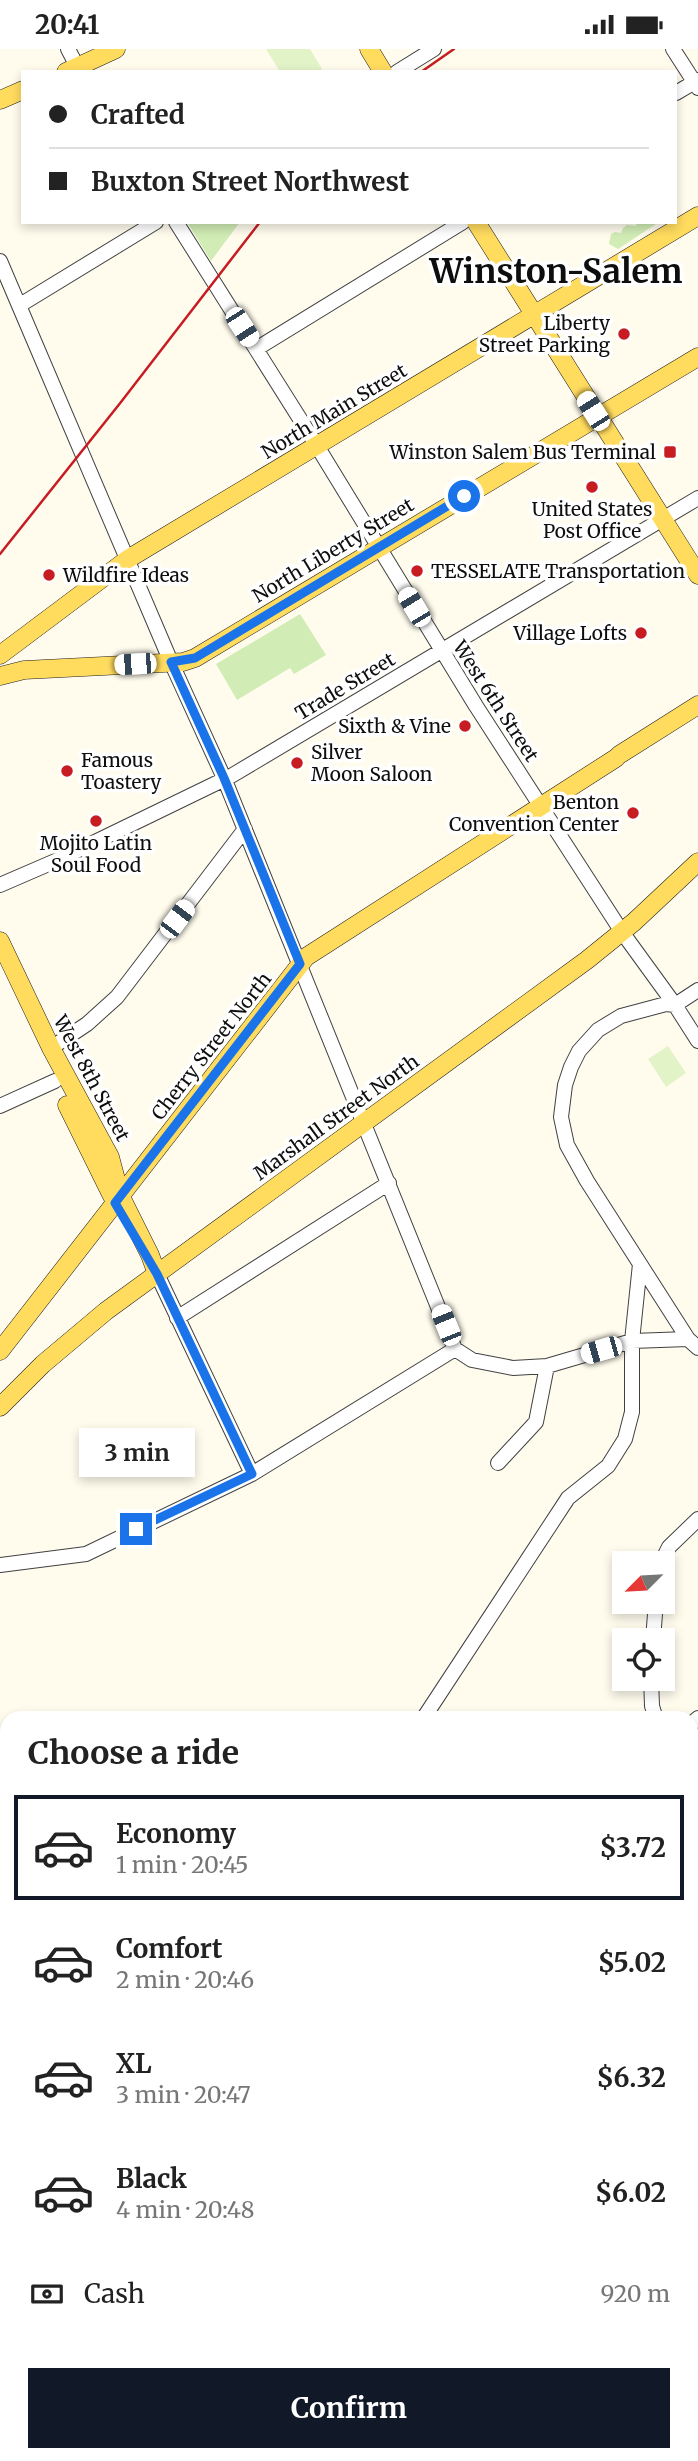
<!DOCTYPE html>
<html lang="en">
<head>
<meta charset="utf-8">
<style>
  body { margin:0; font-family:Merriweather,serif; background:#f2f2f2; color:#222; height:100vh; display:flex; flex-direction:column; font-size:26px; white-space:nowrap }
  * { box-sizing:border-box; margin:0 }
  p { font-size:23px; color:#767676 }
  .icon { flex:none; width:38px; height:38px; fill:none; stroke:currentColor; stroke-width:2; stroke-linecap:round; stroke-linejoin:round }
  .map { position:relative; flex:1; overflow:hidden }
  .sheet { position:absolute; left:0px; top:1662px; width:698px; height:751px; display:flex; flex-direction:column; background:#fff; border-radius:21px 21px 0 0; box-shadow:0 4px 10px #0003 }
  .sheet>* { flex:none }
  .banner { position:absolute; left:21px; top:21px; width:656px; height:154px; border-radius:0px; box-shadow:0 4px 10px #0003; display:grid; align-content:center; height:154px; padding:0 28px; background:#fff }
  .needle { width:46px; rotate:246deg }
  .buttons { position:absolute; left:612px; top:1502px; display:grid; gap:14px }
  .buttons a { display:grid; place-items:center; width:63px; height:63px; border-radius:0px; background:#fff; box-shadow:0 4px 10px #0003; font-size:35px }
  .end { position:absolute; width:32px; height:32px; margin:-16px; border:9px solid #1a73e8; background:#fff; box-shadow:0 0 0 4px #fff }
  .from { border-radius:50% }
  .bubble { position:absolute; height:49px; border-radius:0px; background:#fff; box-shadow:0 4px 10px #0003; font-size:23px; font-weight:700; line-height:49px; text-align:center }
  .car { position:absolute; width:21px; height:42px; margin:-21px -10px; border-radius:9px; box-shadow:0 0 5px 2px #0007; background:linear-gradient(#fff 24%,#345 0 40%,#fff 0 76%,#345 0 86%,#fff 0) }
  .banner b { display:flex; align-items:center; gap:24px; height:66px; font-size:26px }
  .banner b+b { border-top:2px solid #e0e0e0 }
  .banner i { width:18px; height:18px; background:#222 }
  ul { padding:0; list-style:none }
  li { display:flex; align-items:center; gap:21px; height:105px; margin:0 14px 10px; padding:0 14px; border:4px solid transparent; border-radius:0px }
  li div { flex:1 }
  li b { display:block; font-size:26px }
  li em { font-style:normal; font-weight:700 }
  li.selected { border-color:#111827 }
  li>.icon { width:63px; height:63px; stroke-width:1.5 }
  h2 { padding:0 28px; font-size:32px; line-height:84px }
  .pay { display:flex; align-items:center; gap:18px; height:77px; padding:0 28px; font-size:26px }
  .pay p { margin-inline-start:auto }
  .button { display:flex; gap:14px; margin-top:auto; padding:14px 28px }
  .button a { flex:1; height:80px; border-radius:0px; background:#111827; color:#fff; font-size:28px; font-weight:700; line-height:80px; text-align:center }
  .status { display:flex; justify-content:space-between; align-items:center; height:49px; padding:0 35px; background:#fff; direction:ltr }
  .status svg { height:19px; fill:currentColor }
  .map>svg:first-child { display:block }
  .green { fill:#d1ecb5 }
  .pitch { fill:#e3f3c8 }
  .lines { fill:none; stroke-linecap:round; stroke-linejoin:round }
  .stream { stroke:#3291d6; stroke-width:2.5 }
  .minor-casing { stroke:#414141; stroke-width:16 }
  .major-casing { stroke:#1f1f1f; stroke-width:19 }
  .minor { stroke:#fff; stroke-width:14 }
  .major { stroke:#ffdb5e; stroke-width:18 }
  .rail { stroke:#c71d22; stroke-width:2.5 }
  .route { stroke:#1a73e8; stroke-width:9 }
  .poi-dot { fill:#c71d22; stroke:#fff; stroke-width:2.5 }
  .labels { text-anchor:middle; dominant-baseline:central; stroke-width:7; stroke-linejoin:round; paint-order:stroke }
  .poi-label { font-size:19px; fill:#0e0e0e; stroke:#fff; text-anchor:end }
  .street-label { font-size:19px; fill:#0e0e0e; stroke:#fff }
  .town-label { font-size:33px; font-weight:bold; fill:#0e0e0e; stroke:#fff }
</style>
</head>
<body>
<div class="status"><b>20:41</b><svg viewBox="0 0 49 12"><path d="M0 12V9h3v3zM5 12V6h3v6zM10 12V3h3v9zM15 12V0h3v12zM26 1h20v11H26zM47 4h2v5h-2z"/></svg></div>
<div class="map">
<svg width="698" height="2412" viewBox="0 0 698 2412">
  <rect width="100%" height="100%" fill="#fffcee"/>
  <!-- green -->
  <path class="green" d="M187 173H240L211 212Z
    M637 173H659L618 200 609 195 611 185 615 183 621 184 623 179 627 176 636 177Z
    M300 565 326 606 294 625 290 619 237 651 216 615Z"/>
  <!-- pitch -->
  <path class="pitch" d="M266 0H310L322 20 317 23H280Z
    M668 997 686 1024 666 1038 648 1010Z"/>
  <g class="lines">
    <!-- stream -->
    <path class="stream" d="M0 1897 7 1899
      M691 2225H698"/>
    <!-- minor casing -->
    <g class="minor-casing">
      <path id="minor" d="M68 0 80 23
        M673 0 698 39
        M397 23 434 0
        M676 44 698 31
        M176 173 317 397 476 657 622 883 675 956 698 992
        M0 212 171 613 224 729 455 1300
        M20 256 156 173
        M256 300 463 173
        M0 836 60 810 231 727 698 449
        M698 941 675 956 666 955 621 967 598 981 579 1002 571 1018 565 1036 561 1068 567 1096 587 1132 688 1290 698 1299
        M51 999 87 975 117 948 245 780
        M0 1057 55 1032
        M157 1225 252 1425
        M177 1269 389 1134
        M455 1300 472 1311 513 1319 547 1317 632 1292 688 1290
        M498 1414 536 1373 547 1317
        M661 1514 669 1498 698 1470
        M0 1516 86 1505 252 1425 455 1300
        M653 1591 656 1552
        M651 1629 652 1657 656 1670
        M423 1670 568 1449 608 1417 625 1390 632 1363V1292L640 1215
        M691 1675 698 1669
        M691 1735 698 1744
        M691 1776 698 1774
        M0 1975 7 1976
        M691 2052 698 2049
        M691 2064 698 2079
        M0 2128 7 2129
        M691 2317 698 2312
        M252 2412 263 2406"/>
    </g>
    <!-- major casing -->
    <g class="major-casing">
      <path id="major" d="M369 0 383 23
        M66 23 116 0
        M0 51 23 41
        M476 173 698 526
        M0 606 128 510 698 167
        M0 627 24 621 183 613 195 609 698 308
        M619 706 698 656
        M0 892 51 999 110 1108 120 1146 150 1206 157 1225
        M67 1056 112 1147
        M0 1302 306 908 616 709
        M0 1358 43 1315 106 1262 587 911 634 873 698 813
        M0 1814 7 1816
        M691 2128 698 2123
        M663 2406 667 2412"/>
    </g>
    <!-- minor -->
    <use href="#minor" class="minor"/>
    <!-- major -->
    <use href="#major" class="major"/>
    <!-- rail -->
    <path class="rail" d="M421 23 454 0
      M0 505 121 353 260 173"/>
  </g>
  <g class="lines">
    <!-- route -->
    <path class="route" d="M136 1480 252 1425 157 1225 115 1154 300 915 224 729 171 613 195 609 464 447"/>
  </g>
  <!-- markers -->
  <g class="poi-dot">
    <circle cx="624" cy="285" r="7"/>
    <rect x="663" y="396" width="14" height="14" rx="3.5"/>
    <circle cx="592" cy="438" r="7"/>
    <circle cx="417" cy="522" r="7"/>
    <circle cx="49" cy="526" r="7"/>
    <circle cx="641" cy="584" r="7"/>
    <circle cx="465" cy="677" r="7"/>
    <circle cx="297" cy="714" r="7"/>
    <circle cx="67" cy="722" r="7"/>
    <circle cx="633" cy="764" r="7"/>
    <circle cx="96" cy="772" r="7"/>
  </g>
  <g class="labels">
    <!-- poi labels -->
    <g class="poi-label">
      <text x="610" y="274">Liberty<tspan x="610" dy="22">Street Parking</tspan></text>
      <text x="656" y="403">Winston Salem Bus Terminal</text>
      <text x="592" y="460" text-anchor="middle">United States<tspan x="592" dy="22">Post Office</tspan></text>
      <text x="431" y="522" text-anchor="start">TESSELATE Transportation</text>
      <text x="63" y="526" text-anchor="start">Wildfire Ideas</text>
      <text x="627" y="584">Village Lofts</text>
      <text x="451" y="677">Sixth &amp; Vine</text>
      <text x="311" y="703" text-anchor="start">Silver<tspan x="311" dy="22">Moon Saloon</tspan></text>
      <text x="81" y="711" text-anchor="start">Famous<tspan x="81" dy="22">Toastery</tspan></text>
      <text x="619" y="753">Benton<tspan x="619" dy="22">Convention Center</tspan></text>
      <text x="96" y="794" text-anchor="middle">Mojito Latin<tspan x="96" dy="22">Soul Food</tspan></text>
    </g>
    <!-- street labels -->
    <g class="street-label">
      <text transform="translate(334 362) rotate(-31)">North Main Street</text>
      <text transform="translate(333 501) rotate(-31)">North Liberty Street</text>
      <text transform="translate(345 637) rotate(-31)">Trade Street</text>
      <text transform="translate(496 652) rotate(57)">West 6th Street</text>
      <text transform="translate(211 997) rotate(-52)">Cherry Street North</text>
      <text transform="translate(92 1029) rotate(62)">West 8th Street</text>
      <text transform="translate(336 1068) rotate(-36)">Marshall Street North</text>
    </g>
    <!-- town labels -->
    <g class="town-label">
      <text x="556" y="222">Winston-Salem</text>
    </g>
  </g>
</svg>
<div class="buttons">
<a><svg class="needle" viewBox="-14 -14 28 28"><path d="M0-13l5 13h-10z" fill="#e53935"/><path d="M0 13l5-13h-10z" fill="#767676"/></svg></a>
<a><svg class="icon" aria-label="locate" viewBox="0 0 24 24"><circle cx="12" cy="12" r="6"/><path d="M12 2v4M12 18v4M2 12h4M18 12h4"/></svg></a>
</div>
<i class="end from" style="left:464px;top:447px"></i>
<i class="end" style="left:136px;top:1480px"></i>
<div class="bubble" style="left:79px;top:1379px;width:116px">3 min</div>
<i class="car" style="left:242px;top:278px;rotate:147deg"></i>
<i class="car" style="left:593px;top:362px;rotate:328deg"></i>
<i class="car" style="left:414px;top:558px;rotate:329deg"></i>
<i class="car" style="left:135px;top:615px;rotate:267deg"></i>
<i class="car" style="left:177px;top:870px;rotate:37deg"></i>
<i class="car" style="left:446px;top:1276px;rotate:338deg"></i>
<i class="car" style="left:601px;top:1301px;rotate:254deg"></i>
<div class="banner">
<b><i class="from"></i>Crafted</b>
<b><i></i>Buxton Street Northwest</b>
</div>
<section class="sheet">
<h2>Choose a ride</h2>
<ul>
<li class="selected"><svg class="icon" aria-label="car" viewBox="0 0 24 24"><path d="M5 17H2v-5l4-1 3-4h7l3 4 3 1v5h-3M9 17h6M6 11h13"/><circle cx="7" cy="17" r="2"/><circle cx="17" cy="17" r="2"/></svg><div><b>Economy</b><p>1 min · 20:45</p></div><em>$3.72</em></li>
<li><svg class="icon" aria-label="car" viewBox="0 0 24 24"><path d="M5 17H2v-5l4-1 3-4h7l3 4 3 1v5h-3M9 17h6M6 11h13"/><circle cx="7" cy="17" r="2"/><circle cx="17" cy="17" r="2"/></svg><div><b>Comfort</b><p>2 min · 20:46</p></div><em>$5.02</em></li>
<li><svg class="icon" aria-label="car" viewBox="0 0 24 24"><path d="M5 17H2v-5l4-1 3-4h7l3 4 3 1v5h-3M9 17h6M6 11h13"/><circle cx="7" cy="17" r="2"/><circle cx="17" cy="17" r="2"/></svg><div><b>XL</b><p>3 min · 20:47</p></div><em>$6.32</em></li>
<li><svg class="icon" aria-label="car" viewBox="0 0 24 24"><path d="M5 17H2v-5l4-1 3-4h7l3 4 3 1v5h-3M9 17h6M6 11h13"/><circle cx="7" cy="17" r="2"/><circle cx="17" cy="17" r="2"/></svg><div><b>Black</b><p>4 min · 20:48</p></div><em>$6.02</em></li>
</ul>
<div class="pay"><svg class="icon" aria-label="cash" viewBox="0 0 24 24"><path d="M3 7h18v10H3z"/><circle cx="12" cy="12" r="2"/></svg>Cash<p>920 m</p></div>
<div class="button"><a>Confirm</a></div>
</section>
</div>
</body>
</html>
